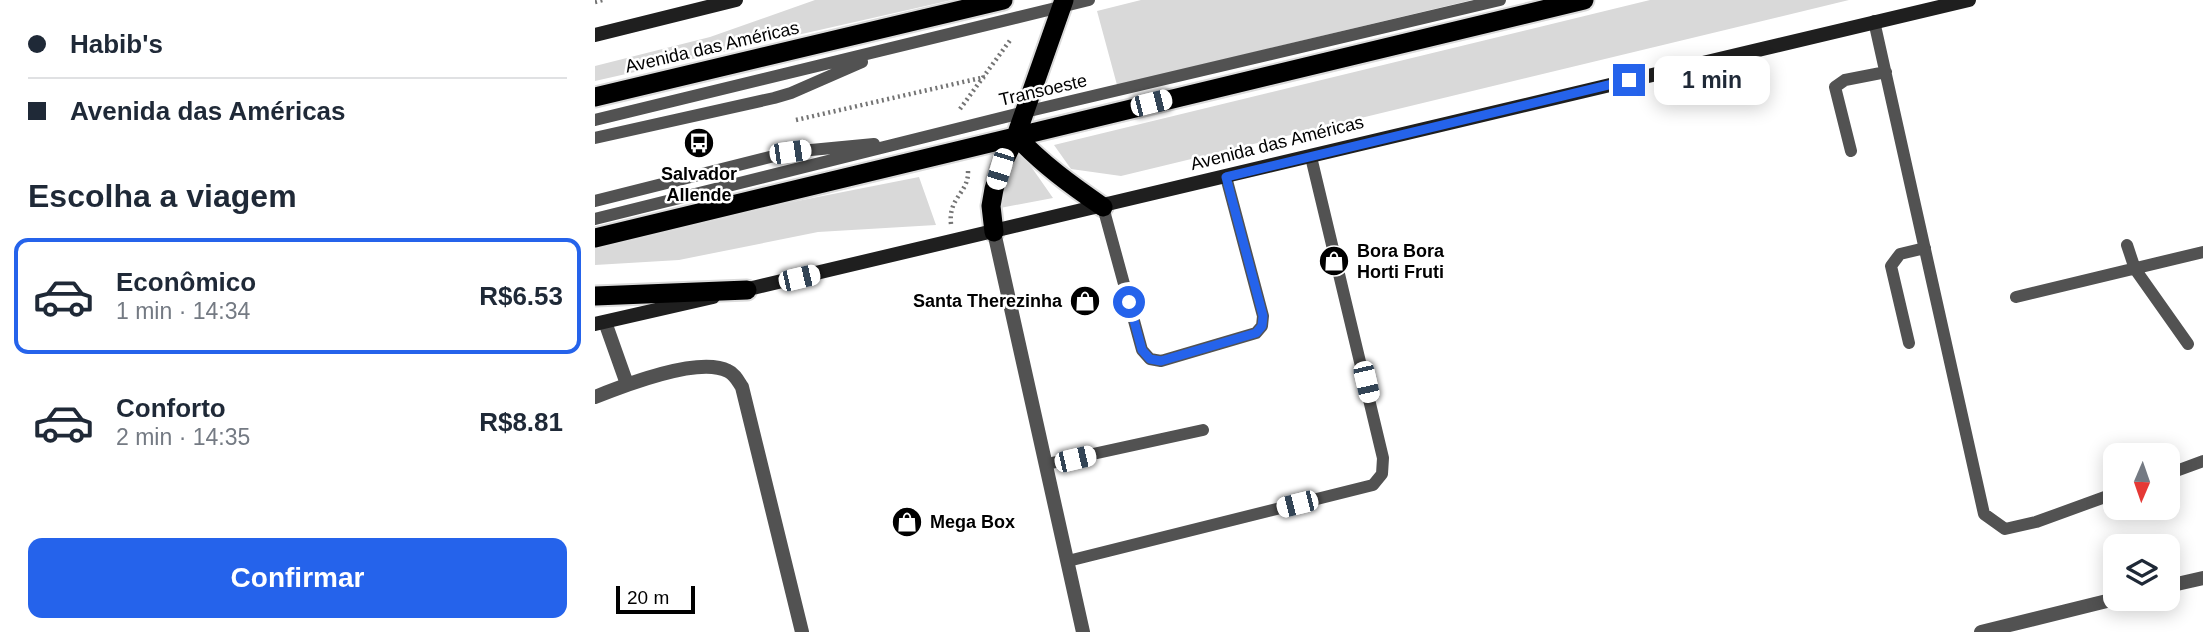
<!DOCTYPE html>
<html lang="pt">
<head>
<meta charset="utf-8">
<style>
  body { margin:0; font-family:Helvetica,sans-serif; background:#f6f6f7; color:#1f2937; height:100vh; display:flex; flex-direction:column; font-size:26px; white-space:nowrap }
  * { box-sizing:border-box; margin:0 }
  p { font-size:23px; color:#747a83 }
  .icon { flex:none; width:38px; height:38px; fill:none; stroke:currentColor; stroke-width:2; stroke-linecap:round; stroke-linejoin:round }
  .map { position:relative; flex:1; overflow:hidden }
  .details { display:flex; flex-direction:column; background:#fff; width:595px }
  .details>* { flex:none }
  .hud { display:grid; align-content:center; height:154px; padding:0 28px; background:#fff }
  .needle { width:46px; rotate:182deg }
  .fabs { position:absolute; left:1508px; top:443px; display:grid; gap:14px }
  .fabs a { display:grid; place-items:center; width:77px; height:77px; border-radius:14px; background:#fff; box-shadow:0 4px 18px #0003; font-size:35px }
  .scale { position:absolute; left:21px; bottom:18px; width:79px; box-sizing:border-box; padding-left:7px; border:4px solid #000; border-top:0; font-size:19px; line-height:24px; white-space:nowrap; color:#000; -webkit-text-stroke:5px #fff; paint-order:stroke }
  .end { position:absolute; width:32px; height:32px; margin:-16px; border:9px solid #2563eb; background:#fff; box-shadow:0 0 0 4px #fff }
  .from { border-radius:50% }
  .bubble { position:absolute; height:49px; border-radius:14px; background:#fff; box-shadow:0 4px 18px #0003; font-size:23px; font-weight:800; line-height:49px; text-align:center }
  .car { position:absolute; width:21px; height:42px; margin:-21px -10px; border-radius:9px; box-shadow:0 0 5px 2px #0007; background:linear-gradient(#fff 24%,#345 0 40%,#fff 0 76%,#345 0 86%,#fff 0) }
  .hud b { display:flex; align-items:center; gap:24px; height:66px; font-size:26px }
  .hud b+b { border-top:2px solid #e0e1e3 }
  .hud i { width:18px; height:18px; background:#1f2937 }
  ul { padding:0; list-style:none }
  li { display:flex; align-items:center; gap:21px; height:116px; margin:0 14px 10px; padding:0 14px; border:4px solid transparent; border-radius:14px }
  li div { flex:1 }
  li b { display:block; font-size:26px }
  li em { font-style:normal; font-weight:800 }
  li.current { border-color:#2563eb }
  li>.icon { width:63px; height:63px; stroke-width:1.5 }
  h2 { padding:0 28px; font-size:32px; line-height:84px }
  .cta { display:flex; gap:14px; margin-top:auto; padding:14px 28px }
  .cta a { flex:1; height:80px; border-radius:14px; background:#2563eb; color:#fff; font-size:28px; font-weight:800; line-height:80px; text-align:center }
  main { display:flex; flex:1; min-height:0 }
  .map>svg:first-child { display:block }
  .green { fill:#d9d9d9 }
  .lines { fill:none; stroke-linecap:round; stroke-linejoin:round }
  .trunk-casing { stroke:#dbdbdb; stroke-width:23 }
  .path { stroke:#747474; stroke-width:4.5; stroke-dasharray:2 3.5; stroke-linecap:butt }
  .service { stroke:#525252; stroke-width:12 }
  .minor { stroke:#525252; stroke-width:14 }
  .secondary { stroke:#1f1f1f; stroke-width:14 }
  .trunk { stroke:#000; stroke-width:19 }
  .route { stroke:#2563eb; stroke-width:9 }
  .labels { text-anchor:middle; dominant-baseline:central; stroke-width:5; stroke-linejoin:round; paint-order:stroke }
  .street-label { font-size:18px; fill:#000; stroke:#fff }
  .poi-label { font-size:18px; font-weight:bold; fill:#000; stroke:#fff; text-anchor:start }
</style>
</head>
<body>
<main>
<section class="details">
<div class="hud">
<b><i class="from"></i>Habib's</b>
<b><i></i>Avenida das Américas</b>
</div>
<h2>Escolha a viagem</h2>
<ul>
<li class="current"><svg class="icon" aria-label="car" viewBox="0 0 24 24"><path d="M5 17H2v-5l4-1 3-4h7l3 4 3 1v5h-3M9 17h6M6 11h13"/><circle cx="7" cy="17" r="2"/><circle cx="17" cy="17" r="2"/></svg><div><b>Econômico</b><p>1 min · 14:34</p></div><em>R$6.53</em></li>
<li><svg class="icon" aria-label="car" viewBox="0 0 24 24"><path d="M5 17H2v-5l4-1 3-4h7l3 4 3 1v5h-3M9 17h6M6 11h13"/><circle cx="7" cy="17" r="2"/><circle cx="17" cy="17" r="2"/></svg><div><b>Conforto</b><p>2 min · 14:35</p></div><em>R$8.81</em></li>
</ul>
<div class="cta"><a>Confirmar</a></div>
</section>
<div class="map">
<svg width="1608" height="632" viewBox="0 0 1608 632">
  <rect width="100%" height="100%" fill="#fff"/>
  <!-- green -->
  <path class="green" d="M220 0H357L0 81V66L115 37Z
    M546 0H877L522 85 502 11Z
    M1055 0H1254L526 176 476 169 459 145Z
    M428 155 458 198 405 208 418 157Z
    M324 177 341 225 223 232 84 260 0 265V248L136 214Z"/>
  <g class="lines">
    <!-- trunk casing -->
    <g class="trunk-casing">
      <path id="trunk" d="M0 97 408 0
        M421 136C447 164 476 185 508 207
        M399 232 396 206 399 189 405 169 421 136 469 0
        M0 238 989 0
        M0 296 152 290"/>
    </g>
    <!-- path -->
    <path class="path" d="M0 2 8 0
      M365 109 416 39
      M201 120 390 77
      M356 224C353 197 374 193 373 171"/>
    <!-- service -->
    <path class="service" d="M1279 21 1389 514 1410 529 1441 522 1521 493
      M0 120 494 0
      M0 138 179 98 196 93 267 62
      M1256 151 1240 87 1250 80 1291 72
      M0 201 195 152 279 144
      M508 207 547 350 555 359 566 361 661 333 667 326 668 316 631 177
      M0 219 430 112 905 0
      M1532 245 1540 269 1593 344
      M1421 297 1608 252
      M1314 343 1296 266 1305 254 1330 248
      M452 464 608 430
      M1573 474 1608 461
      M473 561 778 485 787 474 788 458 716 157"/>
    <!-- minor -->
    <path class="minor" d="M399 232 488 632
      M10 322 32 384
      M0 397C30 385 104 356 133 371 140 374 143 381 147 387L207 632
      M1573 586 1608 578
      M1386 632 1524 598"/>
    <!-- secondary -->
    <path class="secondary" d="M0 35 141 0
      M145 291 1374 0
      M0 324 118 297"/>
    <!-- trunk -->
    <use href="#trunk" class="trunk"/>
  </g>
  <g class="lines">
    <!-- route -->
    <path class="route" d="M534 302 547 350 555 359 566 361 661 333 667 326 668 316 631 177 1034 80"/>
  </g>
  <!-- icons -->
  <defs>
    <g id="bus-disc" transform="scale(1.575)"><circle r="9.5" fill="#000" stroke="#fff"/><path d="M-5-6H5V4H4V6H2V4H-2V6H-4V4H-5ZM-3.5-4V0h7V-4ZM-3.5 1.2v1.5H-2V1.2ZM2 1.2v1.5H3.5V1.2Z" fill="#fff"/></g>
    <g id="shop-disc" transform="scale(1.575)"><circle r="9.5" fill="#000" stroke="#fff"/><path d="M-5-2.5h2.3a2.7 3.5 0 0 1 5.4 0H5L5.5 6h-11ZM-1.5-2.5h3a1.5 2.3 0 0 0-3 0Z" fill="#fff"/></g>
  </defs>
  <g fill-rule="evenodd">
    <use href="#bus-disc" x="104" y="143"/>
    <use href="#shop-disc" x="739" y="261"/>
    <use href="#shop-disc" x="490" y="301"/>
    <use href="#shop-disc" x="312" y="522"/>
  </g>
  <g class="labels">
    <!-- street labels -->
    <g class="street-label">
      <text transform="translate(117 47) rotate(-13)">Avenida das Américas</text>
      <text transform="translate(448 90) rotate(-13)">Transoeste</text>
      <text transform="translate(682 143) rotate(-14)">Avenida das Américas</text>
    </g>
    <!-- poi labels -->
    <g class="poi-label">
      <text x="104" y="174" text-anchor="middle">Salvador<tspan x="104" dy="21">Allende</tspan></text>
      <text x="762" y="251">Bora Bora<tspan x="762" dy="21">Horti Fruti</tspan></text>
      <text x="467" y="301" text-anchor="end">Santa Therezinha</text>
      <text x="335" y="522">Mega Box</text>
    </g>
  </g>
</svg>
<div class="fabs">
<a><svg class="needle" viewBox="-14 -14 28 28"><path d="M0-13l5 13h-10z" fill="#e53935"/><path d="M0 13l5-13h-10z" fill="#747a83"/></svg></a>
<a><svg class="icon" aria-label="layers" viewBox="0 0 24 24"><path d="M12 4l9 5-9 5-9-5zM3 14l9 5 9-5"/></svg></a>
</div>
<div class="scale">20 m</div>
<i class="end from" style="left:534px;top:302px"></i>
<i class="end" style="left:1034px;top:80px"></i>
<div class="bubble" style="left:1059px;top:56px;width:116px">1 min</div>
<i class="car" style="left:556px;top:103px;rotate:76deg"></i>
<i class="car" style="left:195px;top:152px;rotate:82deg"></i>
<i class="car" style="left:405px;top:169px;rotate:197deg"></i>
<i class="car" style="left:204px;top:278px;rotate:77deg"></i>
<i class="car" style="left:771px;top:382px;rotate:167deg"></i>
<i class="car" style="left:480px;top:459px;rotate:77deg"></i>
<i class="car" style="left:702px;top:504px;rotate:256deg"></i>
</div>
</main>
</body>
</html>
